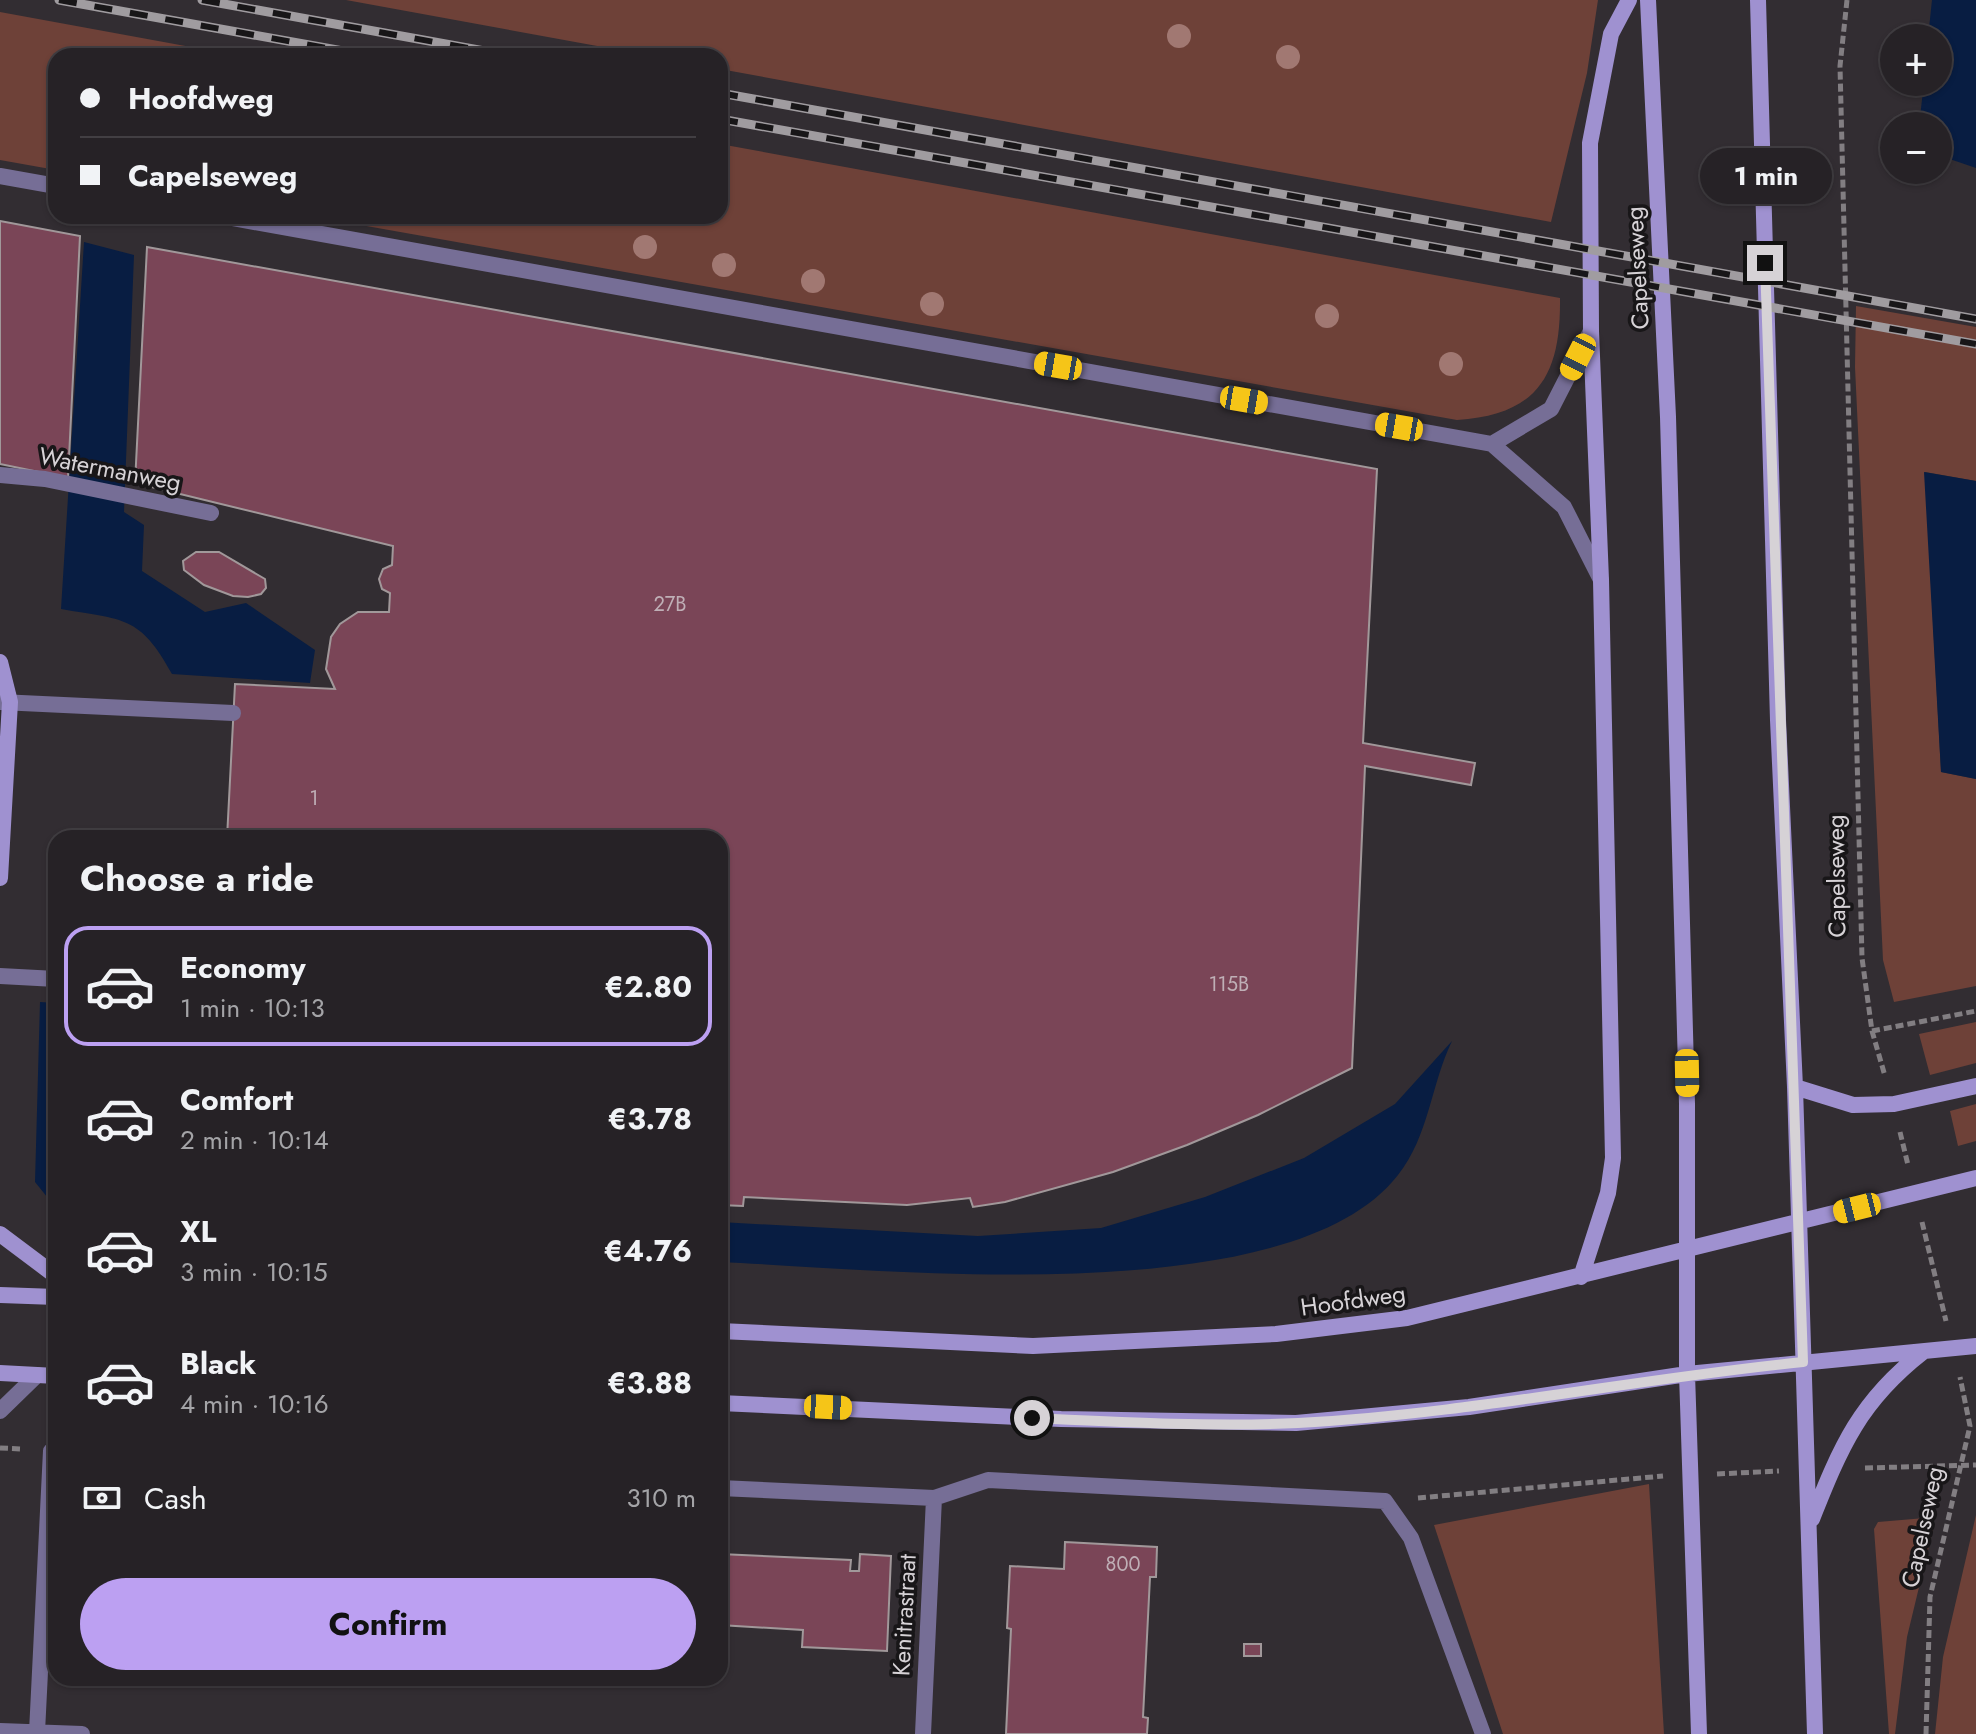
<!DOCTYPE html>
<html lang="en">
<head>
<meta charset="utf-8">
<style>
  body { margin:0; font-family:Jost,sans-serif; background:#2e2a2e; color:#f1f3f6; height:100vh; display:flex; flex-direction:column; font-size:30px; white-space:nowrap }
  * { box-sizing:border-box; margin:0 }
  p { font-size:26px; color:#a4a4a7 }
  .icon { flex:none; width:44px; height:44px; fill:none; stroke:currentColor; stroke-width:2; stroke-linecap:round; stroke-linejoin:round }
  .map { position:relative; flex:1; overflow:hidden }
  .panel { position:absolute; left:48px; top:830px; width:680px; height:856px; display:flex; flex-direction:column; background:#262226; border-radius:24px; box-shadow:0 2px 6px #0004,0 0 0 2px #423f43 }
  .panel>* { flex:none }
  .guide { position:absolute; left:48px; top:48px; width:680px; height:176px; border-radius:24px; box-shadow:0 2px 6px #0004,0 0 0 2px #423f43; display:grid; align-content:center; height:176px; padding:0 32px; background:#262226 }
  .controls { position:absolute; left:1880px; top:24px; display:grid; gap:16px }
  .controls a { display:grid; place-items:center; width:72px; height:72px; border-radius:50%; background:#262226; box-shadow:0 2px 6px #0004,0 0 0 2px #423f43; font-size:40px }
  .end { position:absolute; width:36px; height:36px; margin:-18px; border:10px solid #d6d2d6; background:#111; box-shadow:0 0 0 4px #111 }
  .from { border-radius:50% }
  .bubble { position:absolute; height:56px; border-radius:28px; background:#262226; box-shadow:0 2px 6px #0004,0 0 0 2px #423f43; font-size:26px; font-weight:700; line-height:56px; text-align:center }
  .car { position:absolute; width:24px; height:48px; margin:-24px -12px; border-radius:10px; box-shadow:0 0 6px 2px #0007; background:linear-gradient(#f5c518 24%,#345 0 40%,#f5c518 0 76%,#345 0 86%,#f5c518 0) }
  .guide b { display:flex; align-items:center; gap:28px; height:76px; font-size:30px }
  .guide b+b { border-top:2px solid #423f43 }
  .guide i { width:20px; height:20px; background:#f1f3f6 }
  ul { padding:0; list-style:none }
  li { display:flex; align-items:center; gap:24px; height:120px; margin:0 16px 12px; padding:0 16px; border:4px solid transparent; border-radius:24px }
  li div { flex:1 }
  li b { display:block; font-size:30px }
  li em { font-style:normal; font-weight:700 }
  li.active { border-color:#bca0f2 }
  li>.icon { width:72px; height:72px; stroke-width:1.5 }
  h2 { padding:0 32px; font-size:36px; line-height:96px }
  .pay { display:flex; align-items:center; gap:20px; height:88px; padding:0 32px; font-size:30px }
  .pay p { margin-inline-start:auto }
  .action { display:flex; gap:16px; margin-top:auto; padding:16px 32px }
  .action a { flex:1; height:92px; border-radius:48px; background:#bca0f2; color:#111; font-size:32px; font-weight:700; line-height:92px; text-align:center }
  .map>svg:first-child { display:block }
  .green { fill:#6e4138 }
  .water { fill:#081d42 }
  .building { fill:#7a4557; stroke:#a1989a; stroke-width:2 }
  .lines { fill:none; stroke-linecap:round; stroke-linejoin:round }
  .path { stroke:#827e82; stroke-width:5; stroke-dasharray:8 4; stroke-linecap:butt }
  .lane { stroke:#766e96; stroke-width:16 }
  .street { stroke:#766e96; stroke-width:16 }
  .secondary { stroke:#9f91d0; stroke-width:16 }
  .rail-casing { stroke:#a09ca0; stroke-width:9 }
  .rail { stroke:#181618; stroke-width:6; stroke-dasharray:18; stroke-linecap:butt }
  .tree { fill:#a17872 }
  .route { stroke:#d6d2d6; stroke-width:10 }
  .labels { text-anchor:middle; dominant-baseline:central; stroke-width:7; stroke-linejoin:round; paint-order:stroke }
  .number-label { font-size:20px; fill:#bfafb6 }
  .street-label { font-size:24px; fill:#d6d2d6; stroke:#181618 }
</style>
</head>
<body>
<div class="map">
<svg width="1976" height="1734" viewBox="0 0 1976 1734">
  <rect width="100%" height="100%" fill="#322d32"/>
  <!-- green -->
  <path class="green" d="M346 0H1598L1587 73 1551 222 720 69V56H652Z
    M0 12 240 56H56V170L0 160Z
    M720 144 1560 298C1561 375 1538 415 1457 420L310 216H720Z
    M1856 306 1976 327V481L1925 472 1941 772 1976 779V986L1894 1002 1883 960 1855 367Z
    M1976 1022V1063L1930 1075 1919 1034Z
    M1976 1104V1141L1958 1146 1950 1111Z
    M1649 1484 1664 1734H1503L1434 1525Z
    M1976 1515V1734H1935L1943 1657Z
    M1925 1518 1934 1525 1907 1637 1895 1734H1889L1874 1529 1878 1522Z"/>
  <!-- water -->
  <path class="water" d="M1932 0H1976V168L1938 155V126H1919L1924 82H1938V38H1928Z
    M84 242 134 255 124 512 144 525 142 571 205 612 246 603 315 650 310 683 172 674C140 615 123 620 61 609Z
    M1924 472 1976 481V779L1941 772Z
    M40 1002 56 1003V1208L35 1182Z
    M1452 1041C1431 1084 1429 1136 1398 1175 1290 1314 883 1269 720 1262V1222L978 1236 1101 1228 1205 1197 1304 1158 1395 1104Z"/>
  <!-- building -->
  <path class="building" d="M0 221 80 236 68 478 0 464Z
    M147 247 1377 469 1363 743 1475 763 1471 785 1365 766 1352 1068 1258 1115 1187 1145 1113 1172 1005 1202 973 1207 970 1198 907 1205 744 1197 743 1206 720 1205V838H227L235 684 335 689 326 669 331 637 340 624 358 612H389L390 593 382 589 379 579 383 569 392 565 393 546 135 483Z
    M196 552H219L265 579 266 588 261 594 248 597 233 596 204 585 184 570 183 561Z
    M1065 1542 1157 1547 1156 1577H1150L1143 1717 1148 1718 1147 1734H1006L1011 1629 1007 1628 1010 1566 1064 1569Z
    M720 1554 851 1560 850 1571H859L860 1554 891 1556 887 1651 802 1647 803 1630 720 1625Z
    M1244 1644H1261V1656H1244Z"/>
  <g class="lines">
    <!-- path -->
    <path class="path" d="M1847 0 1840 66 1862 958 1872 1031 1885 1076
      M1872 1031 1976 1011
      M1900 1132 1908 1165
      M1922 1222 1946 1321
      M0 1448 22 1449
      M1865 1468 1976 1465
      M1717 1474 1779 1471
      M1418 1498 1663 1476
      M1926 1734 1930 1597 1970 1426 1960 1377"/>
    <!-- lane -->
    <path class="lane" d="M0 176 56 186
      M221 216 1492 444 1564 507 1601 580
      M1492 444 1551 409 1591 331
      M0 702 233 713
      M0 976 56 979"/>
    <!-- street -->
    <path class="street" d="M0 475 45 479 211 513
      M0 1411 37 1375
      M720 1488 934 1498 988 1480 1385 1501 1411 1538 1483 1734
      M0 1731 82 1734
      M37 1732 51 1451H56
      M923 1734 934 1498"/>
    <!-- secondary -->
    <path class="secondary" d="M1648 0 1668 417 1687 1104V1374L1699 1734
      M1758 0 1778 720 1795 1087 1815 1734
      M0 662 10 702 0 878
      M1795 1087 1853 1105 1894 1104 1976 1086
      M0 1234 56 1276
      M1581 1277 1608 1193 1613 1158 1601 580 1591 331 1590 143 1611 34 1629 0
      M0 1295 56 1297
      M720 1331 1033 1346 1276 1334 1407 1318 1976 1178
      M0 1373 56 1376
      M720 1403 1061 1419 1296 1423 1469 1407 1687 1374 1976 1346
      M1812 1519C1841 1446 1860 1401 1923 1352"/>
    <!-- rail casing -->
    <g class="rail-casing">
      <path id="rail" d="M59 0 371 56
        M202 0 512 56
        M720 93 1976 319
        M720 119 1976 344"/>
    </g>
    <!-- rail -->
    <use href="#rail" class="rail"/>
  </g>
  <!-- trees -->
  <g class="tree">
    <circle cx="1179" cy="36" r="12"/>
    <circle cx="1288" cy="57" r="12"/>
    <circle cx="645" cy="247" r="12"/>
    <circle cx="724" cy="265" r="12"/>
    <circle cx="813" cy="281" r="12"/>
    <circle cx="932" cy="304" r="12"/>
    <circle cx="1327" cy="316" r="12"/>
    <circle cx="1451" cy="364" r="12"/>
  </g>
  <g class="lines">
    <!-- route -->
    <path class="route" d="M1032 1418C1118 1422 1213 1427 1298 1423 1467 1414 1634 1379 1803 1362L1765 263"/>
  </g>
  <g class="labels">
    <!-- number labels -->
    <g class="number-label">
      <text x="670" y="604">27B</text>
      <text x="314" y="798">1</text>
      <text x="1229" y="984">115B</text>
      <text x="1123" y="1564">800</text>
    </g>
    <!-- street labels -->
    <g class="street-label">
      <text transform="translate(1637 268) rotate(-93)">Capelseweg</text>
      <text transform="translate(110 469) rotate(11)">Watermanweg</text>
      <text transform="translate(1836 876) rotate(-91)">Capelseweg</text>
      <text transform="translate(1353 1300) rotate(-8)">Hoofdweg</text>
      <text transform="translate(1922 1527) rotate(-78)">Capelseweg</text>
      <text transform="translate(904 1615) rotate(-87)">Kenitrastraat</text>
    </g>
  </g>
</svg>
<div class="controls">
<a>+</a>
<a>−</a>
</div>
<i class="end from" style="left:1032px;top:1418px"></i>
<i class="end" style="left:1765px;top:263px"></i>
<div class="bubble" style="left:1700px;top:148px;width:132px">1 min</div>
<i class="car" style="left:1578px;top:357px;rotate:207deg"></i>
<i class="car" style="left:1058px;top:366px;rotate:280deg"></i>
<i class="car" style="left:1244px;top:400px;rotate:100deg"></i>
<i class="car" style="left:1399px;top:427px;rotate:280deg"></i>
<i class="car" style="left:1687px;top:1073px;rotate:179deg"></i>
<i class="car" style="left:1857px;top:1208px;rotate:256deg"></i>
<i class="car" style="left:828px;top:1407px;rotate:93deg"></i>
<div class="guide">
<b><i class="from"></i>Hoofdweg</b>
<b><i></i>Capelseweg</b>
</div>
<section class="panel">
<h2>Choose a ride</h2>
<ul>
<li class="active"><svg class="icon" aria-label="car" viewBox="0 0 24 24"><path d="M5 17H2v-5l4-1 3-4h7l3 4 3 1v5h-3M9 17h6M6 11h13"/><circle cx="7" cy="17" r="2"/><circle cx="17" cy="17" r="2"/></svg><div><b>Economy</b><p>1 min · 10:13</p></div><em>€2.80</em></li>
<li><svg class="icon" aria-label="car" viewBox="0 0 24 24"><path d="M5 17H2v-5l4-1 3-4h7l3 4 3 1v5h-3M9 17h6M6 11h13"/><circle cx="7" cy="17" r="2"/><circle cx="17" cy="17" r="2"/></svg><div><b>Comfort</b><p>2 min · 10:14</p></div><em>€3.78</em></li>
<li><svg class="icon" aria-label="car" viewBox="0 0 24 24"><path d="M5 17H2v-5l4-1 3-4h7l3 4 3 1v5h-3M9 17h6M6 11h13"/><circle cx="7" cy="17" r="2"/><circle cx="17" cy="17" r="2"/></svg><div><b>XL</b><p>3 min · 10:15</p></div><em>€4.76</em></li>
<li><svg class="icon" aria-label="car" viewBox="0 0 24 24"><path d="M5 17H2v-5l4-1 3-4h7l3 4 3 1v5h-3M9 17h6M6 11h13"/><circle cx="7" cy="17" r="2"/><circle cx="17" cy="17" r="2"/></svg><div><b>Black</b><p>4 min · 10:16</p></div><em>€3.88</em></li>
</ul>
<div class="pay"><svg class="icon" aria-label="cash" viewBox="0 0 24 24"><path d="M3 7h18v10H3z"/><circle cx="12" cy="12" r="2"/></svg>Cash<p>310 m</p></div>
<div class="action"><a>Confirm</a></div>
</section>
</div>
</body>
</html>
